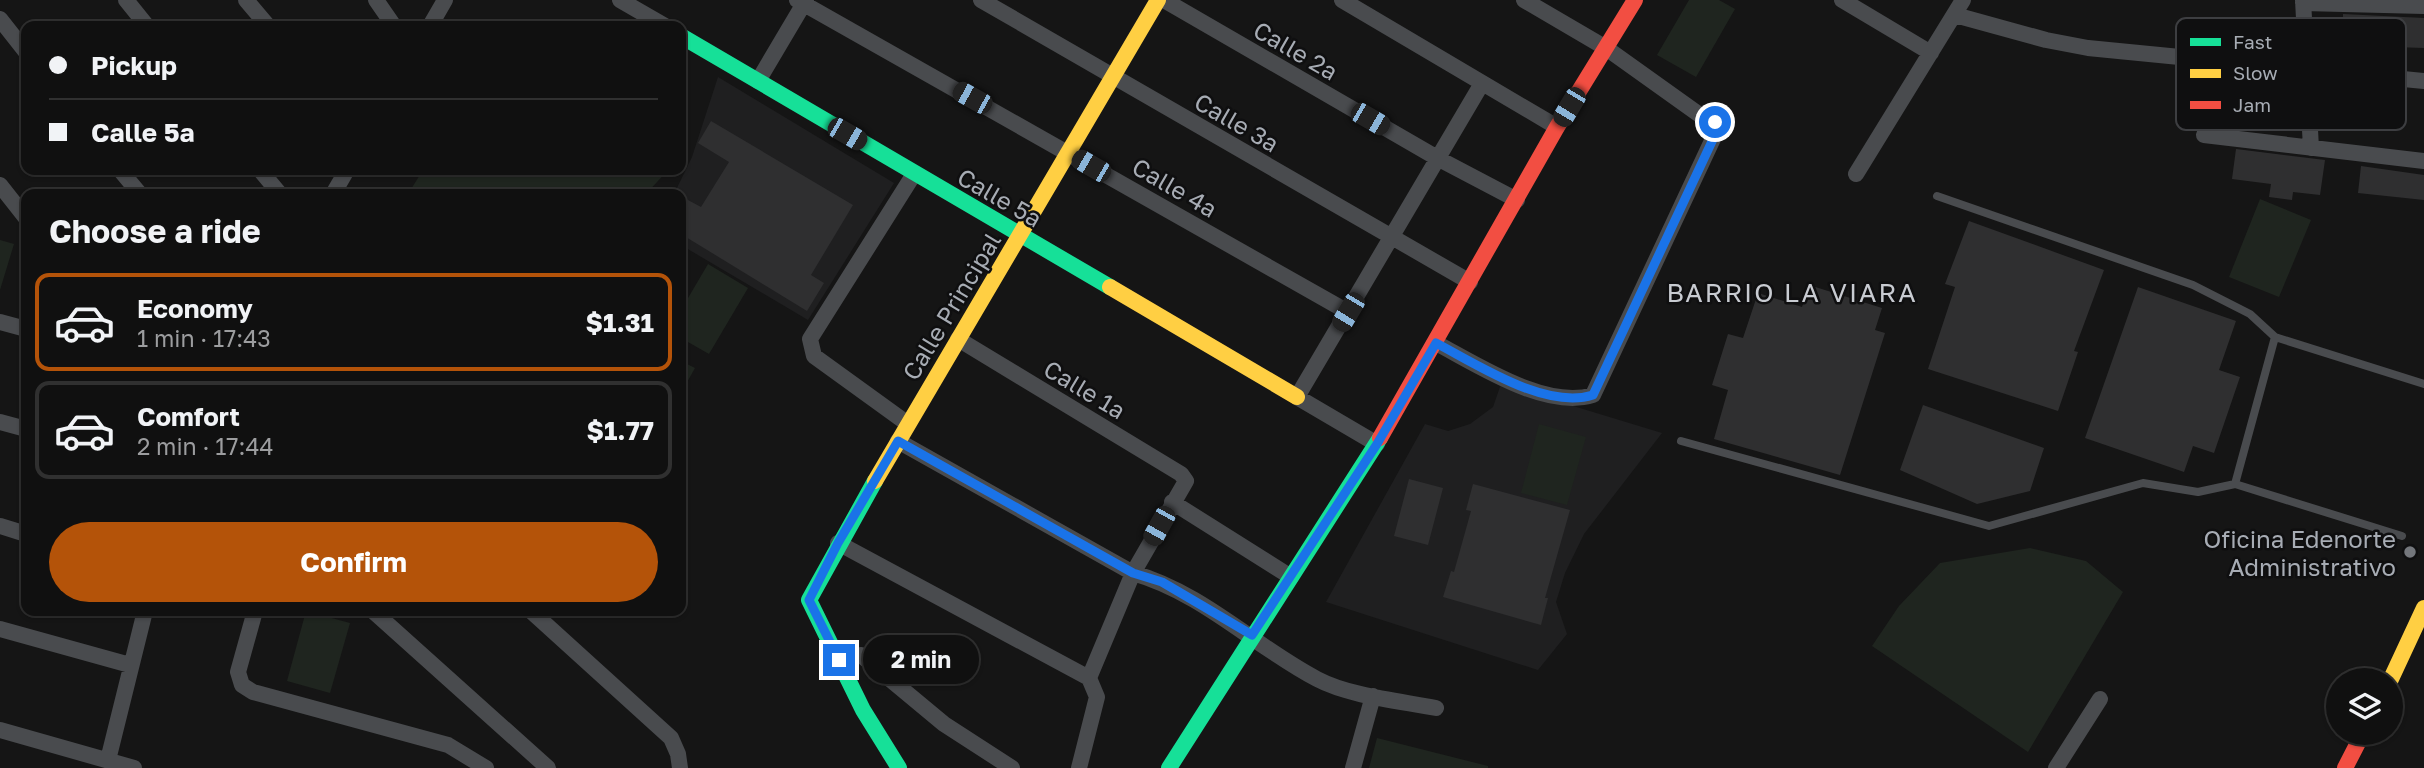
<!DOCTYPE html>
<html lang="en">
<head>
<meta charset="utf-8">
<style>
  body { margin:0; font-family:"Golos Text",sans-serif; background:#1e1e1e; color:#f1f3f6; height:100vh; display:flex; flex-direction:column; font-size:26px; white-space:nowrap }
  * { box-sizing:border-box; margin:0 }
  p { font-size:23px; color:#9c9d9f }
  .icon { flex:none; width:38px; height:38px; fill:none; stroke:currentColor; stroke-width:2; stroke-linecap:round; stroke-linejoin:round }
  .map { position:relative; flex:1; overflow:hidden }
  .sheet { position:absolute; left:21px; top:189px; width:665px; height:427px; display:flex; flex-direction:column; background:#101010; border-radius:14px; box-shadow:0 2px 5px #0004,0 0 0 2px #303030 }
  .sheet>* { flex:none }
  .guide { position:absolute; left:21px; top:21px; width:665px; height:154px; border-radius:14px; box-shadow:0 2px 5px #0004,0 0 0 2px #303030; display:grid; align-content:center; height:154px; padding:0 28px; background:#101010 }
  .buttons { position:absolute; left:2326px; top:668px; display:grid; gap:14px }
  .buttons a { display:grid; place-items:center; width:77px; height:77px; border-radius:50%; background:#101010; box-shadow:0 2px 5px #0004,0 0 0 2px #303030; font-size:35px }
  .end { position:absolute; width:32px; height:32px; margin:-16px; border:9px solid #1a73e8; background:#fff; box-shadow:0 0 0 4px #fff }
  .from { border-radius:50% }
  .bubble { position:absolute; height:49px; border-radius:24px; background:#101010; box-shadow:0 2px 5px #0004,0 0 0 2px #303030; font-size:23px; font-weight:700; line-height:49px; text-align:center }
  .car { position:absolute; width:21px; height:42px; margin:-21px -10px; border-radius:9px; box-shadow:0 0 5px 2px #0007; background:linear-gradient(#222 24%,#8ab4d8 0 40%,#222 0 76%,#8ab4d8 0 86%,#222 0) }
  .guide b { display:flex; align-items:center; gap:24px; height:66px; font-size:26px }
  .guide b+b { border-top:2px solid #303030 }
  .guide i { width:18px; height:18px; background:#f1f3f6 }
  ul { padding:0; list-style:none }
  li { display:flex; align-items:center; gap:21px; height:98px; margin:0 14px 10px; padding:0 14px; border:4px solid #303030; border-radius:14px }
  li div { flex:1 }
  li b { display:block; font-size:26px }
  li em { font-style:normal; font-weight:700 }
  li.current { border-color:#b45309 }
  li>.icon { width:63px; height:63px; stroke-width:1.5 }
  h2 { padding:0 28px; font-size:32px; line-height:84px }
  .primary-button { display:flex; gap:14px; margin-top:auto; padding:14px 28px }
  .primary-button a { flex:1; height:80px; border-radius:42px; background:#b45309; color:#fff; font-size:28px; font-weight:700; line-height:80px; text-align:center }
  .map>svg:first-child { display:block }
  .built { fill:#1f1f20 }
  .green { fill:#1f251f }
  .building { fill:#2f2f30 }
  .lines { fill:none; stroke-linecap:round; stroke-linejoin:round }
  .lane { stroke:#494b4e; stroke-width:8 }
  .street { stroke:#494b4e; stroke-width:16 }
  .fast { stroke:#16e098; stroke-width:16 }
  .slow { stroke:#ffcf43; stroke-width:16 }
  .jam { stroke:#f24e42; stroke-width:16 }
  .route { stroke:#1a73e8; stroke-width:9 }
  .poi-dot { fill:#74777c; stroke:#0f0f10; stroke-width:2.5 }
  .labels { text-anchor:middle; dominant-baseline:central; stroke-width:5; stroke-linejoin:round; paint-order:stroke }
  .street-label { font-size:24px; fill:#a7acb4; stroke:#0f0f10 }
  .poi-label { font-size:24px; fill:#a7acb4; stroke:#0f0f10; text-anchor:end }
  .neighbourhood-label { font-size:26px; letter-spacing:2px; fill:#c8cbd1; stroke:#0f0f10 }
  .key { fill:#0f0f10; stroke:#3d3e41; stroke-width:2 }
  .key-label { font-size:19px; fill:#a7acb4 }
</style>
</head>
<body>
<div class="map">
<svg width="2424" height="768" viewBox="0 0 2424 768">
  <rect width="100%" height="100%" fill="#151515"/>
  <!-- built -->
  <path class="built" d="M718 77 894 183 808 320 681 245V194H674L692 157Z
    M1501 384 1662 433 1584 534 1565 573 1556 602 1567 634 1538 670 1326 602 1425 424 1448 431 1470 424 1493 407Z"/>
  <!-- green -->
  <path class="green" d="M1689 0H1719L1735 9 1696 77 1657 55Z
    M423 170H668L646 194H408Z
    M2260 199 2311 220 2279 297 2229 277Z
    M0 240 14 244 0 290Z
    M708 264 748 288 709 354 681 338V310Z
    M681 361 695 368 681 393Z
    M1539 424 1586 437 1567 505 1521 493Z
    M2030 548 2086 561 2123 592 2028 752 1872 646 1899 606 1940 563Z
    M306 611 350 623 330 693 287 681Z
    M1377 738 1488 766V768H1369Z"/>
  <!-- building -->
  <path class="building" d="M2343 14 2424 18V48L2395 47 2396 39 2347 42 2346 63 2317 60 2315 20H2343Z
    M711 121 853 205 811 275 824 283 807 311 681 234V208L686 199 701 207 729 162 698 143Z
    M2236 149 2325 160 2320 195 2293 192 2292 200 2269 197 2271 184 2232 179Z
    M2361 166 2424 175V200L2358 193Z
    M1969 221 2104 270 2074 351 2078 352 2058 411 1928 369 1955 287 1945 284Z
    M1809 285 1882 308 1875 330 1885 333 1840 475 1714 439 1728 390 1712 385 1728 334 1743 338 1758 293 1802 307Z
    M2138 287 2236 321 2219 370 2240 377 2214 453 2193 446 2184 472 2085 438Z
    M1923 405 2044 448 2030 491 1977 504 1900 470Z
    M1409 479 1443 488 1428 545 1394 536Z
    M1473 484 1570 510 1545 598H1548L1541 625 1443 597 1451 571 1454 572 1471 511 1466 510Z"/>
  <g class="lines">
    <!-- lane -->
    <path class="lane" d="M1937 196 2193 285 2250 314 2275 337 2424 384
      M1681 441 1989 526 2143 483 2198 492 2235 484 2275 337
      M2235 484 2402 536"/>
    <!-- street -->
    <path class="street" d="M126 0 147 26
      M246 0 268 26
      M376 0 394 26
      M620 0 665 26
      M797 0 1348 312
      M981 0 1470 282
      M1164 0 1439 159 1517 200
      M1342 0 1557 127
      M1842 0 1931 53
      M2303 0 2311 148
      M2303 3 2424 6
      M1955 15 2046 40 2088 48 2424 81
      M0 19 26 52
      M430 26 445 0
      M758 81 806 0
      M2204 135 2424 161
      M120 170 140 194
      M260 170 280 194
      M1856 174 1963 0
      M0 185 26 218
      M333 194 347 170
      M0 322 26 329
      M958 339 1181 474 1186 481 1133 573 1089 678 1097 697 1079 768
      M1436 343C1478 365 1546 410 1593 395L1718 128 1606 48 1524 0
      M0 422 26 429
      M908 424 814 356 810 339 914 174
      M898 441 1133 573C1203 593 1254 646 1317 679 1349 696 1400 701 1436 708
      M1377 444 1297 397 1481 85
      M1172 502 1291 577
      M0 526 26 534
      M838 543 1089 678
      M255 611 238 672 242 685 253 692 448 745 486 768
      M373 611 548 768
      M531 611 671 738 678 754 680 768
      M0 629 130 665
      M839 661 861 655 944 724 1012 768
      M0 730 134 768
      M108 760 145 611
      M1353 768 1373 696
      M2056 768 2100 699"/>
    <!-- fast -->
    <path class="fast" d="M681 36 1110 287
      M875 481 809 600 863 710 899 768
      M1169 768 1380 438"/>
    <!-- slow -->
    <path class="slow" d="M1110 287 1297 397
      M875 481 1158 0
      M2390 681 2424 608"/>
    <!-- jam -->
    <path class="jam" d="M1380 438 1557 127 1635 0
      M2345 768 2363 733"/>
  </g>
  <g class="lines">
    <!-- route -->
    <path class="route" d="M839 660 809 600 838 543 898 441 1133 573 1162 582 1252 635 1377 444 1436 343C1478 365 1546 410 1593 395L1715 135 1718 128 1715 122"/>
  </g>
  <!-- markers -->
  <circle class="poi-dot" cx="2410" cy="552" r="7"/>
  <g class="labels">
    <!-- street labels -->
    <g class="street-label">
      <text transform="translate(1296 50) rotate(30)">Calle 2ª</text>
      <text transform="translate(1237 122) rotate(30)">Calle 3ª</text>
      <text transform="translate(1175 187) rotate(30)">Calle 4ª</text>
      <text transform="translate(1000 197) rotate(30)">Calle 5ª</text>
      <text transform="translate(951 306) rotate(-59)">Calle Principal</text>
      <text transform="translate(1085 389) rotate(31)">Calle 1ª</text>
    </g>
    <!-- poi labels -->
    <g class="poi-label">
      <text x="2396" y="538">Oficina Edenorte<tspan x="2396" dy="28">Administrativo</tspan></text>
    </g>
    <!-- neighbourhood labels -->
    <g class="neighbourhood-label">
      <text x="1792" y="292">BARRIO LA VIARA</text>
    </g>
  </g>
  <!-- legend -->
  <rect x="2176" y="18" width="230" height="112" rx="10" class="key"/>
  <rect x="2190" y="38" width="31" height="8" fill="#16e098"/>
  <rect x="2190" y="69" width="31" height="9" fill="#ffcf43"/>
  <rect x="2190" y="101" width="31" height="8" fill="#f24e42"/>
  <g class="key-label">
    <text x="2233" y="49">Fast</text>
    <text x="2233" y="80">Slow</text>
    <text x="2233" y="112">Jam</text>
  </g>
</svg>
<div class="buttons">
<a><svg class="icon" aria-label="layers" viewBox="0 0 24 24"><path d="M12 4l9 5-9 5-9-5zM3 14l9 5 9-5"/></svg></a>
</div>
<i class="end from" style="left:1715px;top:122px"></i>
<i class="end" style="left:839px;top:660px"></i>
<div class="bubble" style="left:863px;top:635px;width:116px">2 min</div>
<i class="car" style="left:972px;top:98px;rotate:299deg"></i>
<i class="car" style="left:1569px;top:107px;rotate:211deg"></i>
<i class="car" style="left:1370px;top:119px;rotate:120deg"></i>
<i class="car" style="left:847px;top:134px;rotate:120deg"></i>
<i class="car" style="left:1091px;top:166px;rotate:300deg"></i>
<i class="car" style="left:1348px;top:312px;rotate:211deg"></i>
<i class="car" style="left:1159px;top:526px;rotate:209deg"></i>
<div class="guide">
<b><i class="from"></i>Pickup</b>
<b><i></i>Calle 5ª</b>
</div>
<section class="sheet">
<h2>Choose a ride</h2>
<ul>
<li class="current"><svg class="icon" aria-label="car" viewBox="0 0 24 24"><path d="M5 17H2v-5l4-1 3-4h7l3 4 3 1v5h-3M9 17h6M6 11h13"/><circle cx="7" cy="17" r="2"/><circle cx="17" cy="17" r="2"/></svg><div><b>Economy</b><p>1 min · 17:43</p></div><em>$1.31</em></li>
<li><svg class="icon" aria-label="car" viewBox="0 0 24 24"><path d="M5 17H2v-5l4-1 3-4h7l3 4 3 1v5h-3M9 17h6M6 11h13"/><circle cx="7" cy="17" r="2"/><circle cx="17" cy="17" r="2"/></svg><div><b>Comfort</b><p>2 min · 17:44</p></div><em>$1.77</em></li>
</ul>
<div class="primary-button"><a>Confirm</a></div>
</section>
</div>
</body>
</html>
